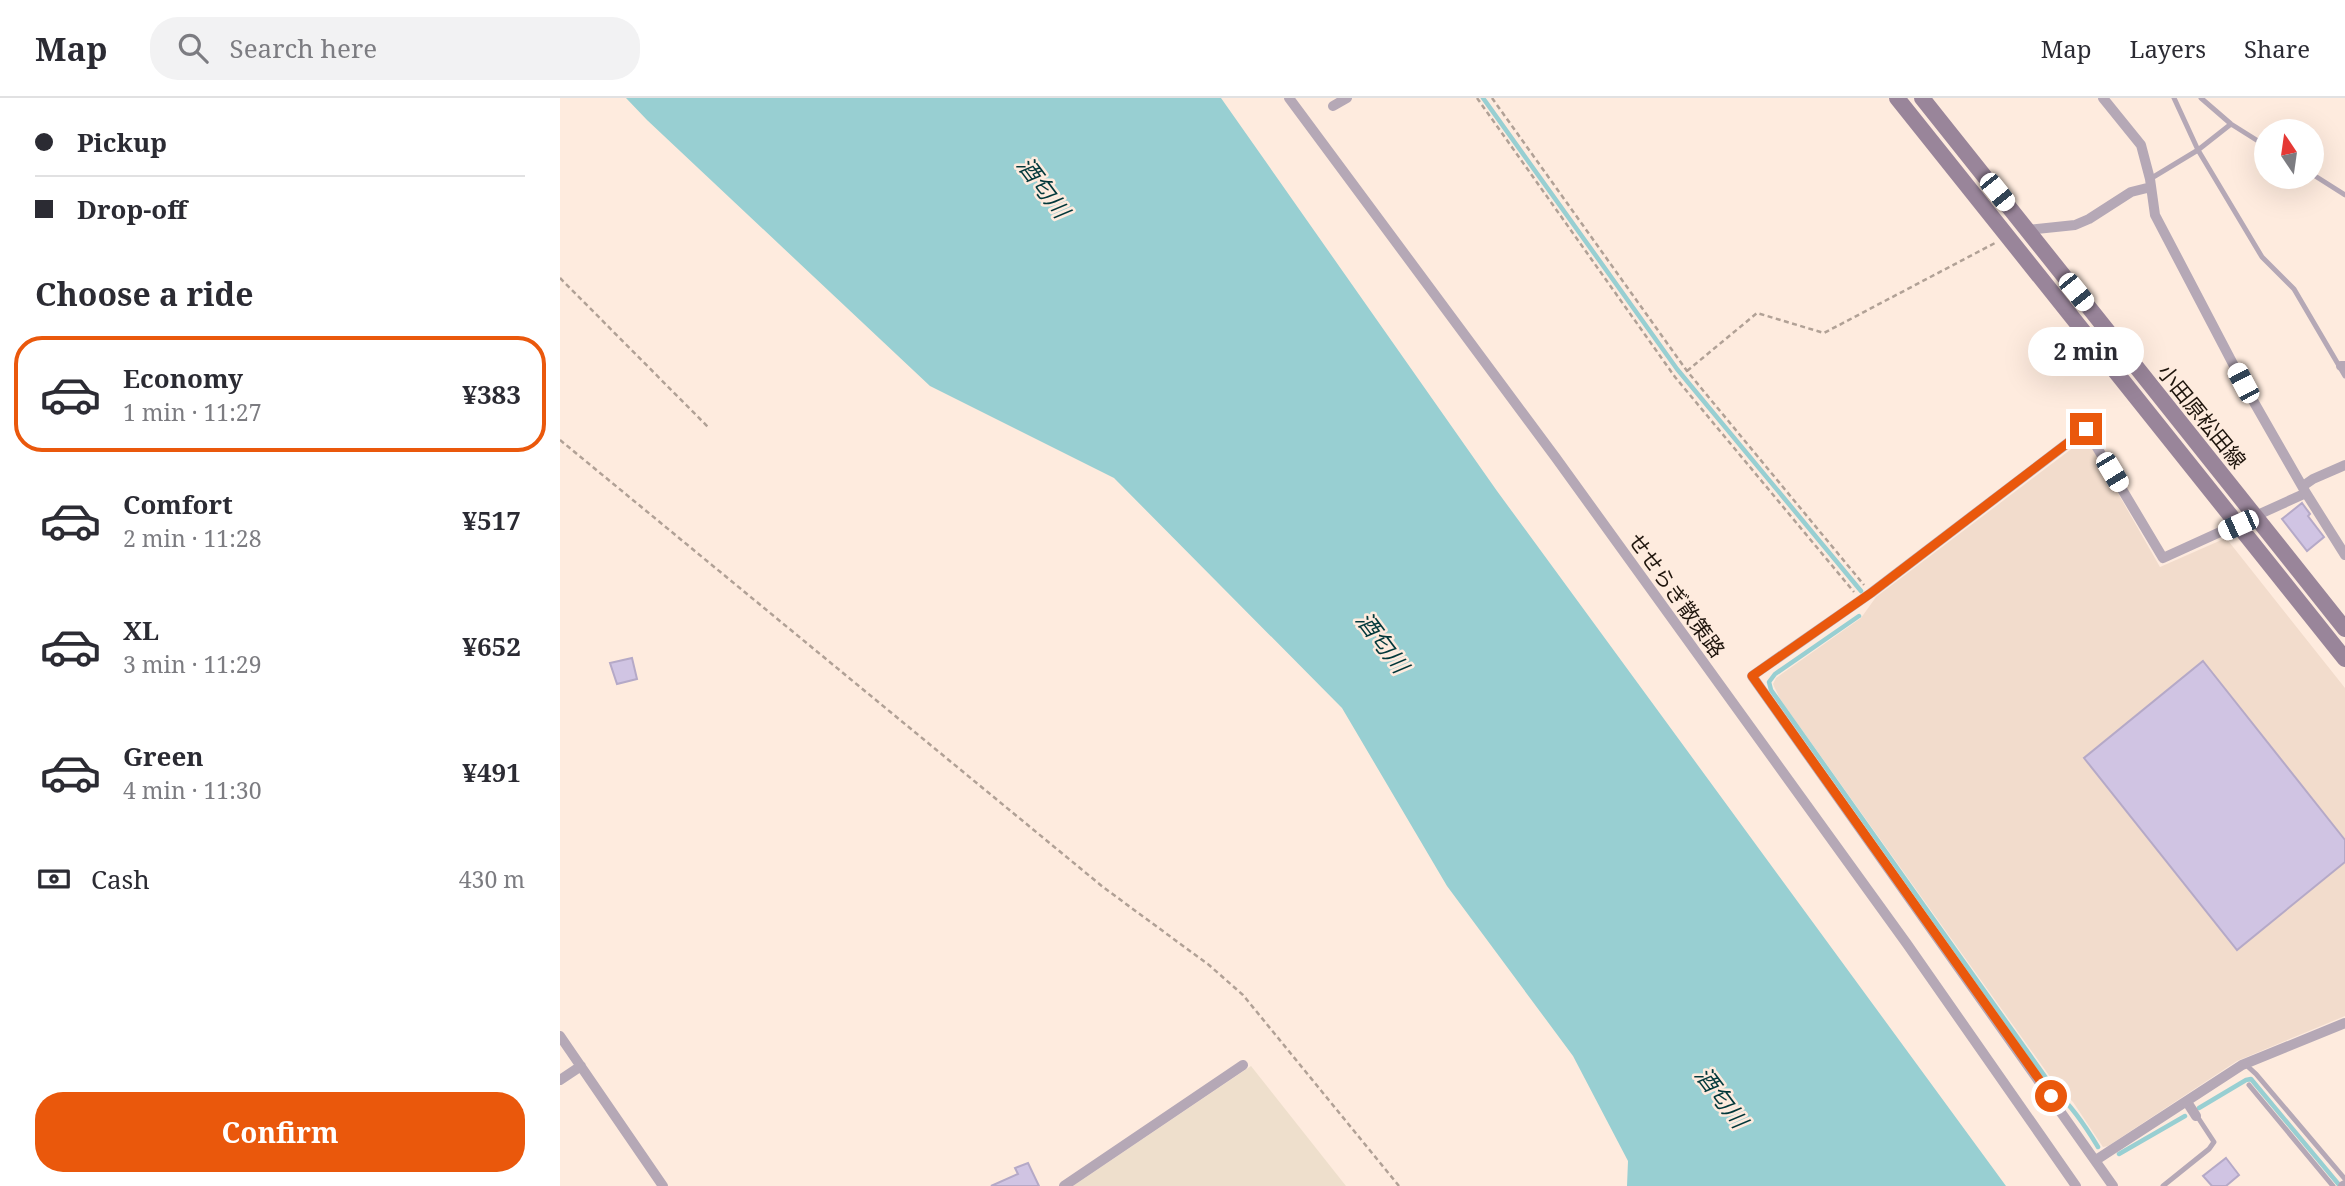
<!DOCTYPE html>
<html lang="en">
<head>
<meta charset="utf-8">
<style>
  body { margin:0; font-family:"Noto Serif","Noto Sans JP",serif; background:#f2f2f3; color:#2b2b33; height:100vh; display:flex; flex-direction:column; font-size:26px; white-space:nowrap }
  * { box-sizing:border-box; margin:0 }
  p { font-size:23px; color:#7c7c81 }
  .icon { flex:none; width:38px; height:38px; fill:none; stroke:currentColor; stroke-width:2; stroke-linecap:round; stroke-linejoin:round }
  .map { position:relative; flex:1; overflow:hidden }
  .sheet { display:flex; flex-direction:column; background:#fff; width:560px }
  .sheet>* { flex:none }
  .banner { display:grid; align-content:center; height:154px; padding:0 35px; background:#fff }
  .needle { width:46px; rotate:347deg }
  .tools { position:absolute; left:1694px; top:21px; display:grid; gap:14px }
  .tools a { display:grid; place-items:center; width:70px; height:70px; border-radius:50%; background:#fff; box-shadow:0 7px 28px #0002; font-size:35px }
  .end { position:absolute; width:32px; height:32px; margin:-16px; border:9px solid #ea580c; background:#fff; box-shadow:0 0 0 4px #fff }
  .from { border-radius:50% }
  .bubble { position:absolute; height:49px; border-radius:24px; background:#fff; box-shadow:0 7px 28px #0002; font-size:23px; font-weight:700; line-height:49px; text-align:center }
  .car { position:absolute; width:21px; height:42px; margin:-21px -10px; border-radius:9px; box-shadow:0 0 5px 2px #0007; background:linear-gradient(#fff 24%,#345 0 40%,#fff 0 76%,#345 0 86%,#fff 0) }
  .banner b { display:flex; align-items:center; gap:24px; height:66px; font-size:26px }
  .banner b+b { border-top:2px solid #e1e1e2 }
  .banner i { width:18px; height:18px; background:#2b2b33 }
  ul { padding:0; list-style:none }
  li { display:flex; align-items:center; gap:21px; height:116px; margin:0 14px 10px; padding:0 21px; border:4px solid transparent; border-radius:28px }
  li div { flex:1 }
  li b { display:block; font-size:26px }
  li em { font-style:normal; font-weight:700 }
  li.active { border-color:#ea580c }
  li>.icon { width:63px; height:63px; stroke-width:1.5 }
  h2 { padding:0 35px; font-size:32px; line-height:84px }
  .pay { display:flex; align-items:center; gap:18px; height:77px; padding:0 35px; font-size:26px }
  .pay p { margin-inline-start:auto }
  .primary-button { display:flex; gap:14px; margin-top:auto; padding:14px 35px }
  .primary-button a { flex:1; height:80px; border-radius:28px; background:#ea580c; color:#fff; font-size:28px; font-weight:700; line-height:80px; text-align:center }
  header { display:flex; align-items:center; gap:42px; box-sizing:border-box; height:98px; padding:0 35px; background:#fff; border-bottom:2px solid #e1e1e2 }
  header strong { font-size:33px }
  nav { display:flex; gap:38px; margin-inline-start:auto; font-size:24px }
  .search { width:490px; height:63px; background:#f2f2f3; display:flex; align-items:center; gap:18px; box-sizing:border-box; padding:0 24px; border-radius:28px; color:#7c7c81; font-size:26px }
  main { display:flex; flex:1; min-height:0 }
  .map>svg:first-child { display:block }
  .built { fill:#f2dccc }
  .education { fill:#eedfcc }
  .water { fill:#98cfd2 }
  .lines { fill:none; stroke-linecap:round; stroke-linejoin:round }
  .stream { stroke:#98cfd2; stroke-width:4.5 }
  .building { fill:#d0c4e3; stroke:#b5a9c7; stroke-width:2 }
  .path { stroke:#b1a196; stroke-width:2.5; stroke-dasharray:5 3.5; stroke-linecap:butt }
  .lane { stroke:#b5a8b6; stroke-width:5 }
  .street { stroke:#b5a8b6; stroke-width:10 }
  .secondary { stroke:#99859a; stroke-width:16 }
  .route { stroke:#ea580c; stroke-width:9 }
  .labels { text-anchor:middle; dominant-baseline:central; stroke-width:5; stroke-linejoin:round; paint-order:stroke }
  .street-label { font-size:21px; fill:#1f150d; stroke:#feebde }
  .water-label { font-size:23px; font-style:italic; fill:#01373a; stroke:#feebde }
</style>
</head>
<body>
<header>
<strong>Map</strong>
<div class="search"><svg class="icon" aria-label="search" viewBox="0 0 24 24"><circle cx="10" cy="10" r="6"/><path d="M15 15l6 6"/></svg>Search here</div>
<nav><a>Map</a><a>Layers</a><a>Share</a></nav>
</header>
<main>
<section class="sheet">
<div class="banner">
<b><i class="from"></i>Pickup</b>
<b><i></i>Drop-off</b>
</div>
<h2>Choose a ride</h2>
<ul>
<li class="active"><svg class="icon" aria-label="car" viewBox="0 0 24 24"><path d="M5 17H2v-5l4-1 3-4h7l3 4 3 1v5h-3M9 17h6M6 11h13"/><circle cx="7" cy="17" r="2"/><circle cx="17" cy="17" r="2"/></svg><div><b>Economy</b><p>1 min · 11:27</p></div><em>¥383</em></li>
<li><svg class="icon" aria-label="car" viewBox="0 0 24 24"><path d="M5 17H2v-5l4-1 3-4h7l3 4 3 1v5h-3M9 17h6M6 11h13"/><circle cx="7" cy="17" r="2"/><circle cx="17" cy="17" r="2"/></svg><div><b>Comfort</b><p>2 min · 11:28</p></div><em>¥517</em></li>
<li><svg class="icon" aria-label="car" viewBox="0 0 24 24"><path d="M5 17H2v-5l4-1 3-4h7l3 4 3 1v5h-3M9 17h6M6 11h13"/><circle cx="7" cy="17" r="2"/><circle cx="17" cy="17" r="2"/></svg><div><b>XL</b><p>3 min · 11:29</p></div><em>¥652</em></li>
<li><svg class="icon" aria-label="car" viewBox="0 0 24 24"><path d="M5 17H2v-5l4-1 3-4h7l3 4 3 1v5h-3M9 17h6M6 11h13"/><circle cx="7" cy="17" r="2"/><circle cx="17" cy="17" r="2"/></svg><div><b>Green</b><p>4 min · 11:30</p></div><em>¥491</em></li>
</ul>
<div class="pay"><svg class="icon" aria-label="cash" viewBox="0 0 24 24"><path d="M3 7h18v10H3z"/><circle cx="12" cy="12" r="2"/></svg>Cash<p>430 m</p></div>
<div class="primary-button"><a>Confirm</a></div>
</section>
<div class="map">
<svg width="1785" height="1088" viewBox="0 0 1785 1088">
  <rect width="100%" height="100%" fill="#feebde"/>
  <!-- built -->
  <path class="built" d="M1524 343 1531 348 1600 469 1666 440 1785 590V918L1677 963 1548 1048 1543 1049 1513 1004 1498 990 1220 601 1213 586 1216 580 1301 520 1316 499 1518 346Z"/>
  <!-- education -->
  <path class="education" d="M691 968 786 1088H513Z"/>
  <!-- water -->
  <path class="water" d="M66 0H661L937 393 1446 1088H1067L1068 1063 1013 958 887 788 782 610 554 380 370 288 87 22Z"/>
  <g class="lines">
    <!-- stream -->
    <path class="stream" d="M923 0 1117 271 1301 493
      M1299 518 1215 576 1209 584 1211 592 1496 994C1513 1009 1526 1029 1538 1049
      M1639 1010 1686 982 1691 981 1780 1088
      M1559 1056 1625 1018"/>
  </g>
  <!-- building -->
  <path class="building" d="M1742 405 1750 416 1748 418 1764 439 1747 453 1722 421Z
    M72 560 77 581 57 586 50 565Z
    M1643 563 1785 742V764L1677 852 1524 660Z
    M1666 1060 1679 1077 1666 1088H1652L1643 1078Z
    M468 1065 479 1088H431L458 1076 455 1070Z"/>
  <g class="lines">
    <!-- path -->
    <path class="path" d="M917 0 1115 279 1294 494
      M932 0 1127 273 1304 487
      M0 180 149 330
      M1127 273 1197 215 1264 235 1435 145
      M0 342 543 789 649 867 683 897 839 1088"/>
    <!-- lane -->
    <path class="lane" d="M1614 0 1638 52 1702 159 1734 191 1785 278
      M1641 0 1671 26 1706 48
      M1752 76 1785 97
      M1590 81 1638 52 1671 26
      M1685 966 1696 976 1785 1081
      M1689 987 1773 1088
      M1603 1088 1649 1051 1654 1044 1637 1018"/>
    <!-- street -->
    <path class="street" d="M729 0 996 360 1347 846 1516 1088
      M1543 0 1581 47 1590 81 1595 117 1683 285 1746 395 1603 460 1526 331 1311 495 1192 578 1553 1088
      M773 8 787 0
      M1467 132 1515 127 1529 121 1571 94 1591 89
      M1781 268H1785
      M1743 388 1753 381 1785 367
      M1746 395 1785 457
      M0 938 103 1088
      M0 982 21 968
      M1627 1004 1636 1018
      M1536 1062 1682 967 1785 925
      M504 1088 683 967
      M1783 1088 1785 1087"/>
    <!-- secondary -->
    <path class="secondary" d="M1337 0 1785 561
      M1362 0 1785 531"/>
  </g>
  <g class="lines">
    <!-- route -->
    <path class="route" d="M1491 998 1192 578 1311 495 1526 331"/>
  </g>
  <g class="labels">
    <!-- street labels -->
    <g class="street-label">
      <text transform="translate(1642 318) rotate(51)">小田原松田線</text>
      <text transform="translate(1117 497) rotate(54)">せせらぎ散策路</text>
    </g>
    <!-- water labels -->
    <g class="water-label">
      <text transform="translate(484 89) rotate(53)">酒匂川</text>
      <text transform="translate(823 544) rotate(53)">酒匂川</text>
      <text transform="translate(1162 999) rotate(53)">酒匂川</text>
    </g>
  </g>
</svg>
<div class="tools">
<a><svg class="needle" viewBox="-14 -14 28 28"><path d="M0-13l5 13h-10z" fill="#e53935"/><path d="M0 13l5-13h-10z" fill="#7c7c81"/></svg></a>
</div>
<i class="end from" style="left:1491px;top:998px"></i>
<i class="end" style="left:1526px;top:331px"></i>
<div class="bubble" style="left:1468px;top:229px;width:116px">2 min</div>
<i class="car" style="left:1437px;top:94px;rotate:141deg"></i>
<i class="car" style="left:1516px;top:194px;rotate:141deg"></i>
<i class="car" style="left:1683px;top:285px;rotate:332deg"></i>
<i class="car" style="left:1552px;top:374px;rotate:149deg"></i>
<i class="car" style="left:1678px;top:427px;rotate:246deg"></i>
</div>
</main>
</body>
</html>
